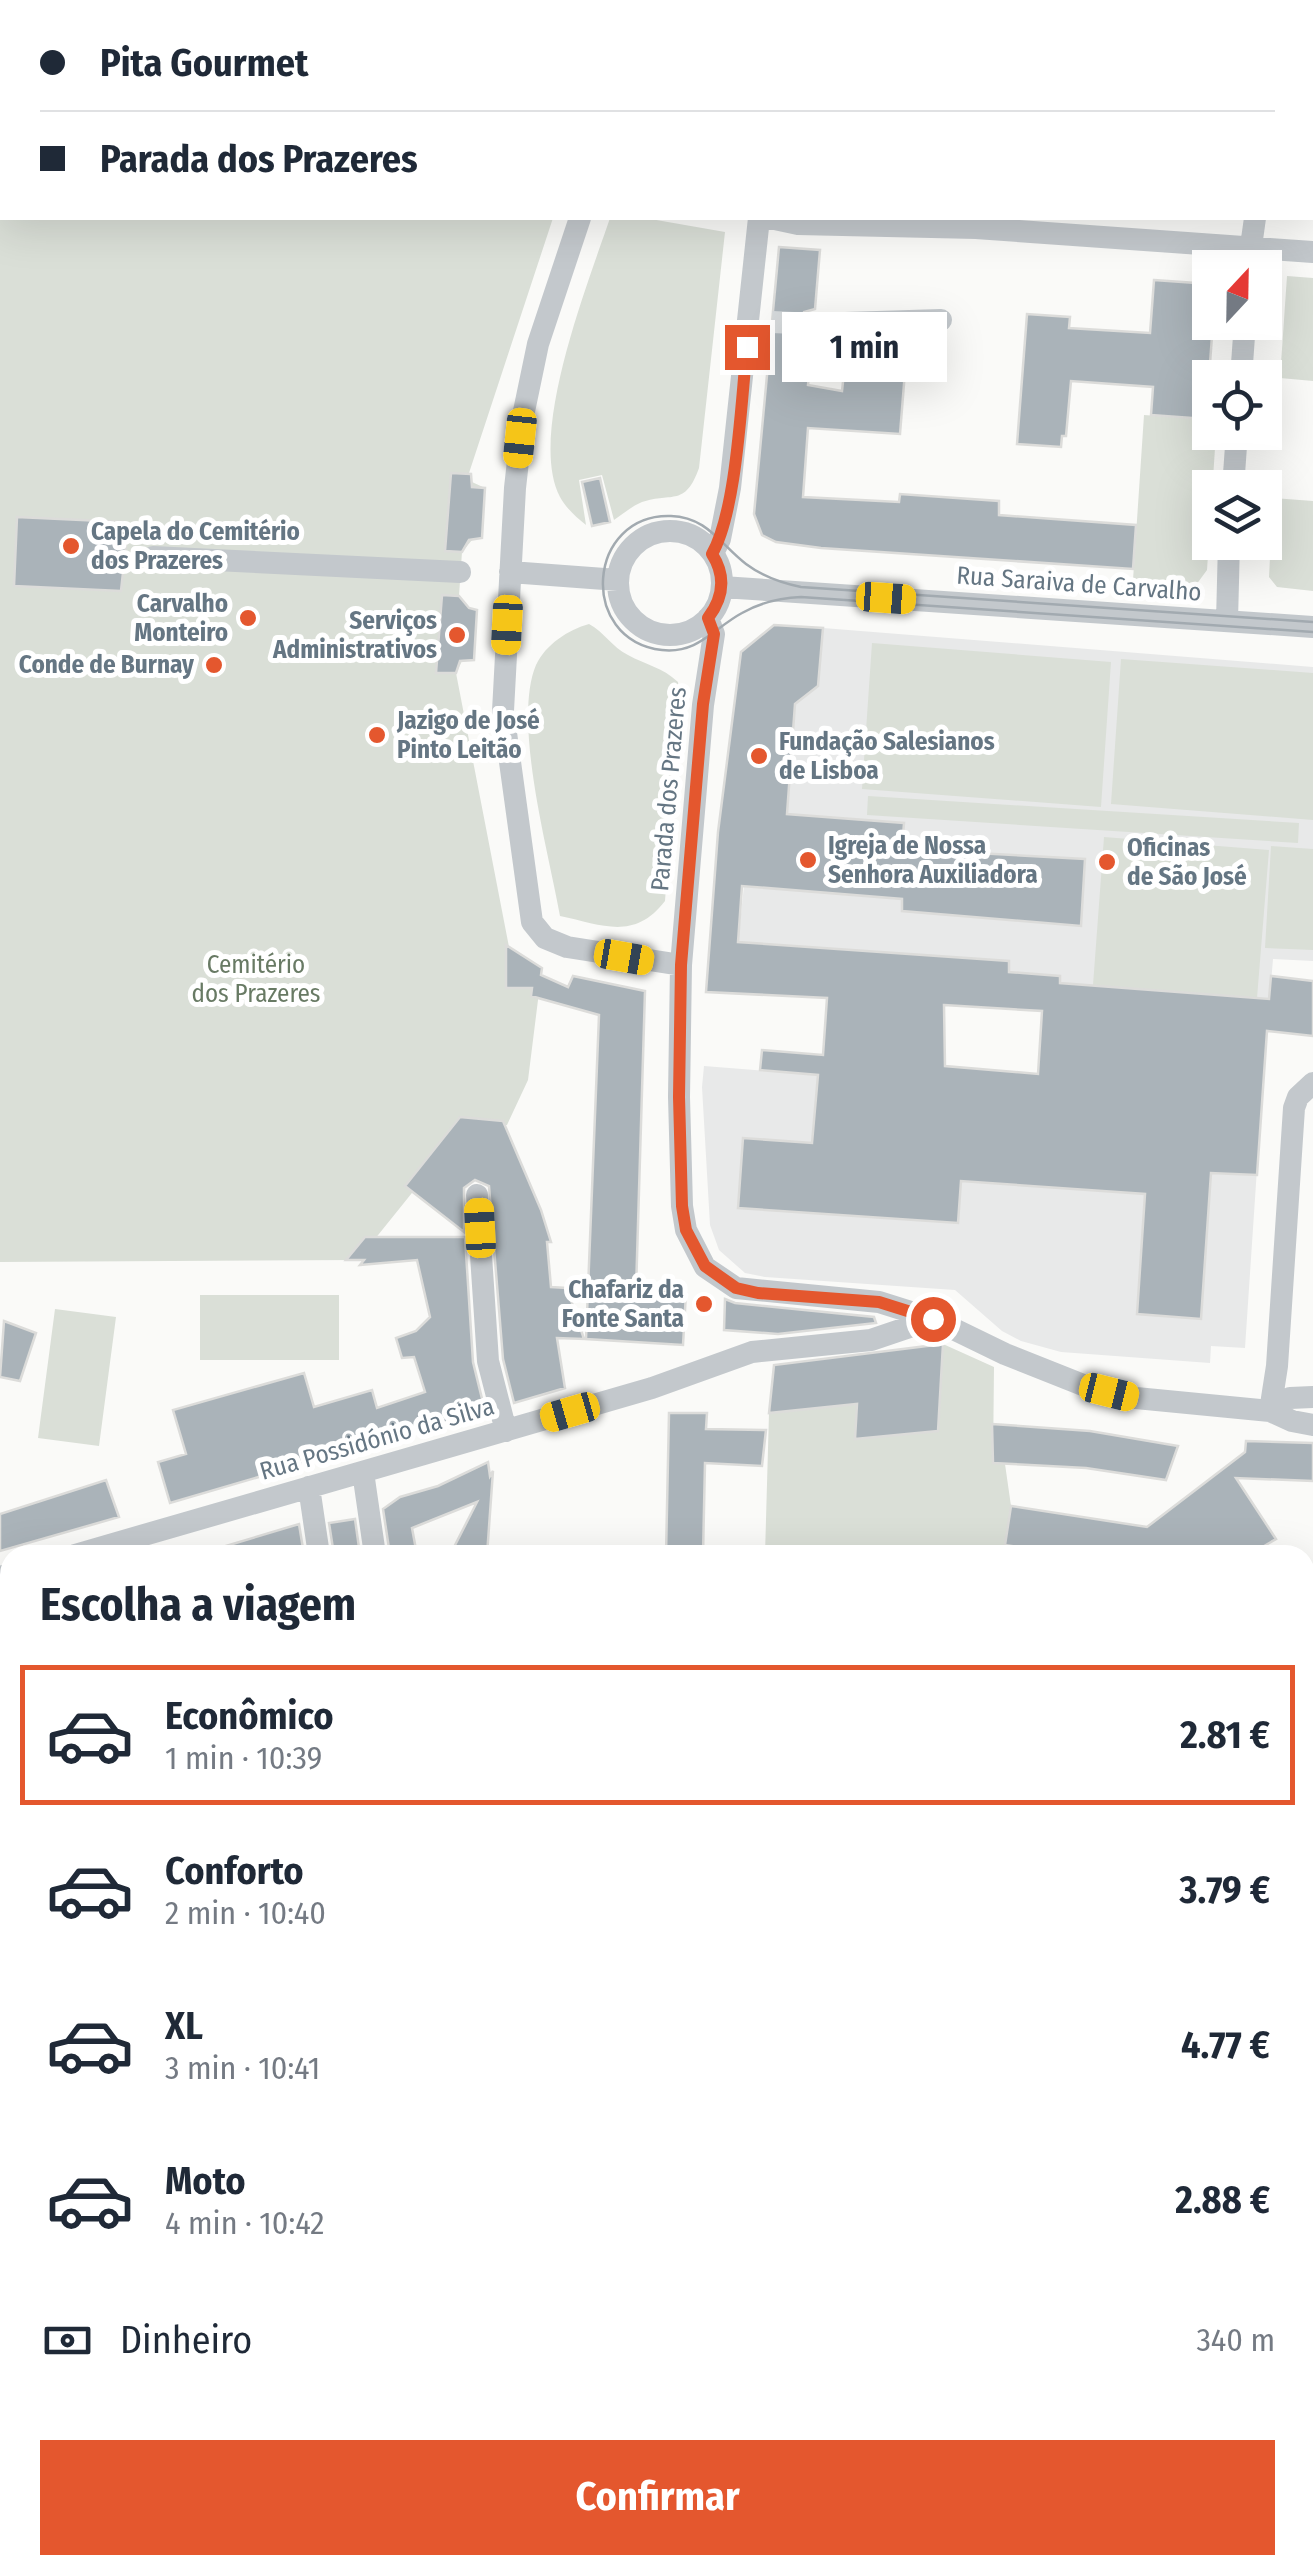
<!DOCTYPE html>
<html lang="pt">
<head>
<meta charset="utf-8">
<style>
  body { margin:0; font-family:"Fira Sans Condensed",sans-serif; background:#f6f6f7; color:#1f2937; height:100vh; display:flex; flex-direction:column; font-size:38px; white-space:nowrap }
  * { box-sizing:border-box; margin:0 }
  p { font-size:32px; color:#747a83 }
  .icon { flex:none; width:55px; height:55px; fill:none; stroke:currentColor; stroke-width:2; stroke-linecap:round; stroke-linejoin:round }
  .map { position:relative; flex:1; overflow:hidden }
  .panel { position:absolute; left:0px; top:1545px; width:1315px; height:1030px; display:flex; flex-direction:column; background:#fff; border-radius:30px 30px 0 0; box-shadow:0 10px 40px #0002 }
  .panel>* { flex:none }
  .hud { position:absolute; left:0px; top:0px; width:1315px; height:220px; box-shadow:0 10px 40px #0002; display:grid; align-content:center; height:220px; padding:0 40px; background:#fff }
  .needle { width:65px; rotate:22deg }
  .fabs { position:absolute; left:1192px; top:250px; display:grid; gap:20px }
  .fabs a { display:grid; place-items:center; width:90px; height:90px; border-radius:0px; background:#fff; box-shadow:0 10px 40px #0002; font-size:50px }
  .end { position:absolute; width:45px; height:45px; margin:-22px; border:12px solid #e4572e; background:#fff; box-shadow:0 0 0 5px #fff }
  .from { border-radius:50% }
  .bubble { position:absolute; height:70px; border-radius:0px; background:#fff; box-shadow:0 10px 40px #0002; font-size:32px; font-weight:700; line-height:70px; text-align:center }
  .car { position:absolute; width:30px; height:60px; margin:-30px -15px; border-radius:12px; box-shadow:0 0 8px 2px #0007; background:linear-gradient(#f5c518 24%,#345 0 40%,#f5c518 0 76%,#345 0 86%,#f5c518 0) }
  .hud b { display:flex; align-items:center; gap:35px; height:95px; font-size:38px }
  .hud b+b { border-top:2px solid #e0e1e3 }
  .hud i { width:25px; height:25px; background:#1f2937 }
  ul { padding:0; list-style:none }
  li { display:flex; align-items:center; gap:30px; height:140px; margin:0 20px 15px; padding:0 20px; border:5px solid transparent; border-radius:0px }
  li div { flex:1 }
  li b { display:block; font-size:38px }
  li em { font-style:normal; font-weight:700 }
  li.current { border-color:#e4572e }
  li>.icon { width:90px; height:90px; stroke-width:1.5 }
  h2 { padding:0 40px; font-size:45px; line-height:120px }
  .pay { display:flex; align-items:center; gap:25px; height:110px; padding:0 40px; font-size:38px }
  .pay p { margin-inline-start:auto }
  .primary-button { display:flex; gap:20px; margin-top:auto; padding:20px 40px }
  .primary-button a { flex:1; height:115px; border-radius:0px; background:#e4572e; color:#fff; font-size:40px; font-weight:700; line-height:115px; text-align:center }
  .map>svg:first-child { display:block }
  .built { fill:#e8e9e9 }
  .green { fill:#dadfd7 }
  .building { fill:#aab3b9; stroke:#dcdcda; stroke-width:2.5; fill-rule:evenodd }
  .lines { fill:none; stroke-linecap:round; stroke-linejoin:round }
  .minor-tunnel { stroke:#d5d9db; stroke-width:22; stroke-dasharray:22 11; stroke-linecap:butt }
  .major-casing { stroke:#b5babe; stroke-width:31 }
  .minor { stroke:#c3c8cc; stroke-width:22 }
  .major { stroke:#fff; stroke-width:28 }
  .tram { stroke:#a2aab0; stroke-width:2.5 }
  .route { stroke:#e4572e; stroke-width:12 }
  .poi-dot { fill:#e4572e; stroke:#fff; stroke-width:4 }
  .labels { text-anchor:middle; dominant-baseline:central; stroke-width:10; stroke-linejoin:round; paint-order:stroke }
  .poi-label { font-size:25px; font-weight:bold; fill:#657683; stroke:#fff; text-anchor:start }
  .street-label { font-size:25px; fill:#657683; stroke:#fff }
  .park-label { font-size:25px; fill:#687a64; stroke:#fff }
</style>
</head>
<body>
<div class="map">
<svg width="1313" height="2575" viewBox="0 0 1313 2575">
  <rect width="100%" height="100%" fill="#fafaf8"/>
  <!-- built -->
  <path class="built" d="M823 628 1313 667V961L1273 959 1267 1031 1053 1071 1060 976 1009 972V961L738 942 744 886 898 898 787 814 795 704 818 686Z
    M704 1066 1261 1109 1245 1348 1211 1346 1210 1363 1061 1352 1021 1341 1002 1331 955 1290 765 1277 745 1273 719 1250 710 1225 702 1087Z"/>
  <!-- green -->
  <path class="green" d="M0 0 417 2H2V218H553L469 473 472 482 485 488 482 538 472 540 462 552 459 596 468 608 477 610 474 660 462 661 456 673 509 947 542 968 528 1080 507 1125 465 1127 358 1260 0 1262Z
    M610 218H645L725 232 699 468C685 507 673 492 642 502 632 506 623 514 614 520L602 475 579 480 586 525C576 517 566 508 560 497 527 435 589 281 610 218Z
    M1287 276 1313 278V381L1280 378Z
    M1144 415 1210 420V432L1216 433 1207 570 1196 585 1133 580Z
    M1273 498 1313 501V591L1277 587 1269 577Z
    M589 624C604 632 612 647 628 655 646 665 662 667 678 682L680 702 665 901C634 941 603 925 560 916 549 853 512 722 536 665 546 644 568 630 589 624Z
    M872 643 1111 662 1101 807 862 789Z
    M1121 659 1313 673V820L1111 804Z
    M868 796 1299 823 1298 843 867 815Z
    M1104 837 1269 850 1257 998 1093 985Z
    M1271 846 1313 849V950L1265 948Z
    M200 1295H339V1360H200Z
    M55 1309 116 1317 99 1446 38 1438Z
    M943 1344 994 1367 993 1462 1005 1464 1011 1506 1005 1544 1067 1555H765L769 1413 857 1404 855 1438 937 1431Z
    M10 1877V2565H290L297 2575H0V1879Z
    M1046 2565H1154L1159 2575H1051Z"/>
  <!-- building -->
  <path class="building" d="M779 247 820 250 815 309 804 312 798 324 805 337 916 336 914 359H906L900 434 808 428 803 497 899 502 900 494 999 501V515L1136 525 1133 569 821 548 776 542 762 535 754 514ZM811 353 846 354 842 391 808 385Z
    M1154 280 1210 284V322H1213L1206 419 1151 415 1153 387 1071 381 1066 436H1062L1061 447 1017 444 1027 314 1070 317 1069 328 1150 333Z
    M451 473 471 474 472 487 485 488 482 538 469 540 462 552 445 551Z
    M600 478 610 522 592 526 582 482Z
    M17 517 124 522 123 536H127L121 591 14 586Z
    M442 595 459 596 469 608 477 610 474 660 460 661 456 673H436Z
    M774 625 823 628 818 686 795 704 787 814 904 823 902 849 1085 859 1081 926 902 911V899L742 886 738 942 1009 961V972L1060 976V983L1269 999 1271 976 1313 981V1036L1267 1031 1257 1175 1211 1173 1201 1319 1137 1314 1145 1194 961 1181 958 1223 738 1208 743 1138 812 1143 818 1075 760 1070 762 1050 823 1055 827 998 706 992 718 832 741 652ZM944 1005 1042 1011 1038 1074 945 1066Z
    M506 945 542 968 541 975 568 987 573 976 645 991 636 1291 686 1293 683 1345 586 1339 599 1015 531 996 532 988H506Z
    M460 1117 503 1121 541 1210 551 1242H547L551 1287 567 1288 584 1339 557 1338 565 1388 514 1403 503 1359 489 1186 475 1180 464 1188V1232L405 1186Z
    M365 1237H465L473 1362 485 1411 386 1440 384 1430 347 1441 351 1450 170 1503 158 1462 186 1454 173 1410 304 1373 314 1407 372 1390 377 1408 425 1392 414 1357 402 1358 396 1338 416 1331 430 1317 417 1260 360 1265 364 1260H346Z
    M725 1299 735 1303 874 1317 876 1323 778 1334 724 1330Z
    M4 1321 36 1333 20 1381 0 1377Z
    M943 1344 938 1431 855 1439 857 1404 769 1413 774 1365Z
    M669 1413H707L706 1429 766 1430 762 1466 705 1463 703 1555H666Z
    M992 1424 1090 1431 1178 1446 1166 1480 1086 1468 993 1463Z
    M1246 1441 1313 1443V1481L1236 1478 1276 1539 1249 1555H1067L1005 1545 1011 1506 1147 1527 1245 1452Z
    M488 1462 490 1476 493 1471 487 1555H450L477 1502 412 1528 417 1555H390L383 1509 400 1497 438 1486Z
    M106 1480 119 1517 0 1551V1514Z
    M355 1519 360 1555H334L329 1523Z
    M299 1524 304 1555H217L216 1549Z"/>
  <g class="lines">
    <!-- minor-tunnel -->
    <path class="minor-tunnel" d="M772 322 813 324"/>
    <!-- major casing -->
    <g class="major-casing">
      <path id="major" d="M1305 2329 1313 2325
        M797 2575 817 2565"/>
    </g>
    <!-- minor -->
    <path class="minor" d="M441 0 444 2
      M574 2 576 0
      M792 2V0
      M831 2 832 0
      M1312 65 1313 64
      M580 218 538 344 523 416 515 488 503 711 532 922 545 938 567 947 681 965
      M770 218 798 224 976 228 1313 252
      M1248 268 1255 218
      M813 324 941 320
      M1241 378 1245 322
      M1233 488 1237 432
      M618 583a52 52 0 1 1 104 0a52 52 0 1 1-104 0Z
      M713 553 720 539 730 488 759 218
      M153 557 460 572
      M510 572 618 580
      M722 587 1313 627
      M708 618 714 634 703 705 681 965 679 1097 682 1206 686 1230 705 1267 736 1288 879 1302 933 1319
      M1227 621 1229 542
      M477 1195 488 1361 506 1431
      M1270 1411 1277 1366 1294 1108 1298 1097 1313 1083
      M1270 1411 1290 1398 1313 1397
      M363 1472 375 1555
      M309 1487 319 1555
      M75 1555 652 1388 752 1352 871 1340 933 1319 1005 1354 1083 1385 1136 1398 1270 1411 1292 1421 1313 1425
      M0 1577 10 1574
      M1305 1730 1313 1725
      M0 1866 10 1864
      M1305 2031 1313 2025
      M416 2575 425 2565
      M1275 2575 1296 2565"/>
    <!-- major -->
    <use href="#major" class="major"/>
    <!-- tram -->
    <path class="tram" d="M1313 622 801 587C781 583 762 576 746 564 720 544 707 517 671 516 587 513 577 640 662 650 698 654 714 628 742 613 761 602 780 598 801 597L1313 632"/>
  </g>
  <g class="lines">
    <!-- route -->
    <path class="route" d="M747 347C741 400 737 510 712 554 726 576 724 597 708 618L714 634 703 704 681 965 679 1097 682 1206 686 1230 705 1266 736 1288 758 1293 879 1302 933 1319"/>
  </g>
  <!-- markers -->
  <g class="poi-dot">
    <circle cx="71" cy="546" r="10"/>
    <circle cx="248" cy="618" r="10"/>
    <circle cx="457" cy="635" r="10"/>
    <circle cx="214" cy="665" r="10"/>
    <circle cx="377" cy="735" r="10"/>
    <circle cx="759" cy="756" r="10"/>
    <circle cx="808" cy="860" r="10"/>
    <circle cx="1107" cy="862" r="10"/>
    <circle cx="704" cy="1304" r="10"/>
  </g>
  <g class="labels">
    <!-- poi labels -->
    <g class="poi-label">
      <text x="91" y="532">Capela do Cemitério<tspan x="91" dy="29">dos Prazeres</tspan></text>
      <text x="228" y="604" text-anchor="end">Carvalho<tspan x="228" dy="29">Monteiro</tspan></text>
      <text x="437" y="621" text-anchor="end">Serviços<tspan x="437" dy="29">Administrativos</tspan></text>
      <text x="194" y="665" text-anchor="end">Conde de Burnay</text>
      <text x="397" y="721">Jazigo de José<tspan x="397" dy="29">Pinto Leitão</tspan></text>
      <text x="779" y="742">Fundação Salesianos<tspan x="779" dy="29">de Lisboa</tspan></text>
      <text x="828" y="846">Igreja de Nossa<tspan x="828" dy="29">Senhora Auxiliadora</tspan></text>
      <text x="1127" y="848">Oficinas<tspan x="1127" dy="29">de São José</tspan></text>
      <text x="684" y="1290" text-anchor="end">Chafariz da<tspan x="684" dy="29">Fonte Santa</tspan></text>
    </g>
    <!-- street labels -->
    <g class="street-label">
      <text transform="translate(1079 584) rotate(4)">Rua Saraiva de Carvalho</text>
      <text transform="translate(669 789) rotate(-85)">Parada dos Prazeres</text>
      <text transform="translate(377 1439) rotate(-16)">Rua Possidónio da Silva</text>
    </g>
    <!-- park labels -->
    <g class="park-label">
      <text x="256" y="965">Cemitério<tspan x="256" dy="29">dos Prazeres</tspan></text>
    </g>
  </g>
</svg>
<div class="fabs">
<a><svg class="needle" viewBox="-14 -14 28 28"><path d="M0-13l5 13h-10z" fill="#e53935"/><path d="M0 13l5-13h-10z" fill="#747a83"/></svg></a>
<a><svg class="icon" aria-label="locate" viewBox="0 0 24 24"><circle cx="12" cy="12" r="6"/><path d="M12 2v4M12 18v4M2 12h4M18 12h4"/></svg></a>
<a><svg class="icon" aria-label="layers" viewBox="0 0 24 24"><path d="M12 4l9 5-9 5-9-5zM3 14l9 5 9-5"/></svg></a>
</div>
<i class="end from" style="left:933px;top:1319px"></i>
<i class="end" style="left:747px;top:347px"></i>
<div class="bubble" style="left:782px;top:312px;width:165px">1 min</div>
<i class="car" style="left:520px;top:438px;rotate:186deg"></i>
<i class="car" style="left:886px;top:598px;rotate:94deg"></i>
<i class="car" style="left:507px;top:625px;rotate:183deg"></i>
<i class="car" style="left:624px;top:957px;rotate:100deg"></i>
<i class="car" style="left:480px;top:1228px;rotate:357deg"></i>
<i class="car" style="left:1109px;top:1392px;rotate:104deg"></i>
<i class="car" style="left:570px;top:1412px;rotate:254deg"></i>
<div class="hud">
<b><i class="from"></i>Pita Gourmet</b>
<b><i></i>Parada dos Prazeres</b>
</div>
<section class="panel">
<h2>Escolha a viagem</h2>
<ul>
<li class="current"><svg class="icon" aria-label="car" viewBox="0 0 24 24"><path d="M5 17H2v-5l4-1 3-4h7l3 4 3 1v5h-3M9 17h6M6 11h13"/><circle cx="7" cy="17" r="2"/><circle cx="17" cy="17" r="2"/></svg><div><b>Econômico</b><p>1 min · 10:39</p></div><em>2.81 €</em></li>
<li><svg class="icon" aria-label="car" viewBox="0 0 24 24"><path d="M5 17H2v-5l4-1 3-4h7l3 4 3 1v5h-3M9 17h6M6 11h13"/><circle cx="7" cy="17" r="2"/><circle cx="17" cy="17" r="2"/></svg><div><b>Conforto</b><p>2 min · 10:40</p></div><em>3.79 €</em></li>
<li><svg class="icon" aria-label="car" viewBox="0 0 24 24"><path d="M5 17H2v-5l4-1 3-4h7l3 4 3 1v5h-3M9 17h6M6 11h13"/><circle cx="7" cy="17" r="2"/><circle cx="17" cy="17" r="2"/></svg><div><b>XL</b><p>3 min · 10:41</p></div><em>4.77 €</em></li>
<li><svg class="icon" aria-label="car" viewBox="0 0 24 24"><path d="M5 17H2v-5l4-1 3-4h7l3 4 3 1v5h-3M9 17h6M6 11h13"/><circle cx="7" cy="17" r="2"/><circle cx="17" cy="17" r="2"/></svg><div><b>Moto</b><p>4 min · 10:42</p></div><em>2.88 €</em></li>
</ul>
<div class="pay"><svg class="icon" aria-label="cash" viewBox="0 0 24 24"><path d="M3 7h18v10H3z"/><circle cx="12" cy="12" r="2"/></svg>Dinheiro<p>340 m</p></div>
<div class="primary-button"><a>Confirmar</a></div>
</section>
</div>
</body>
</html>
